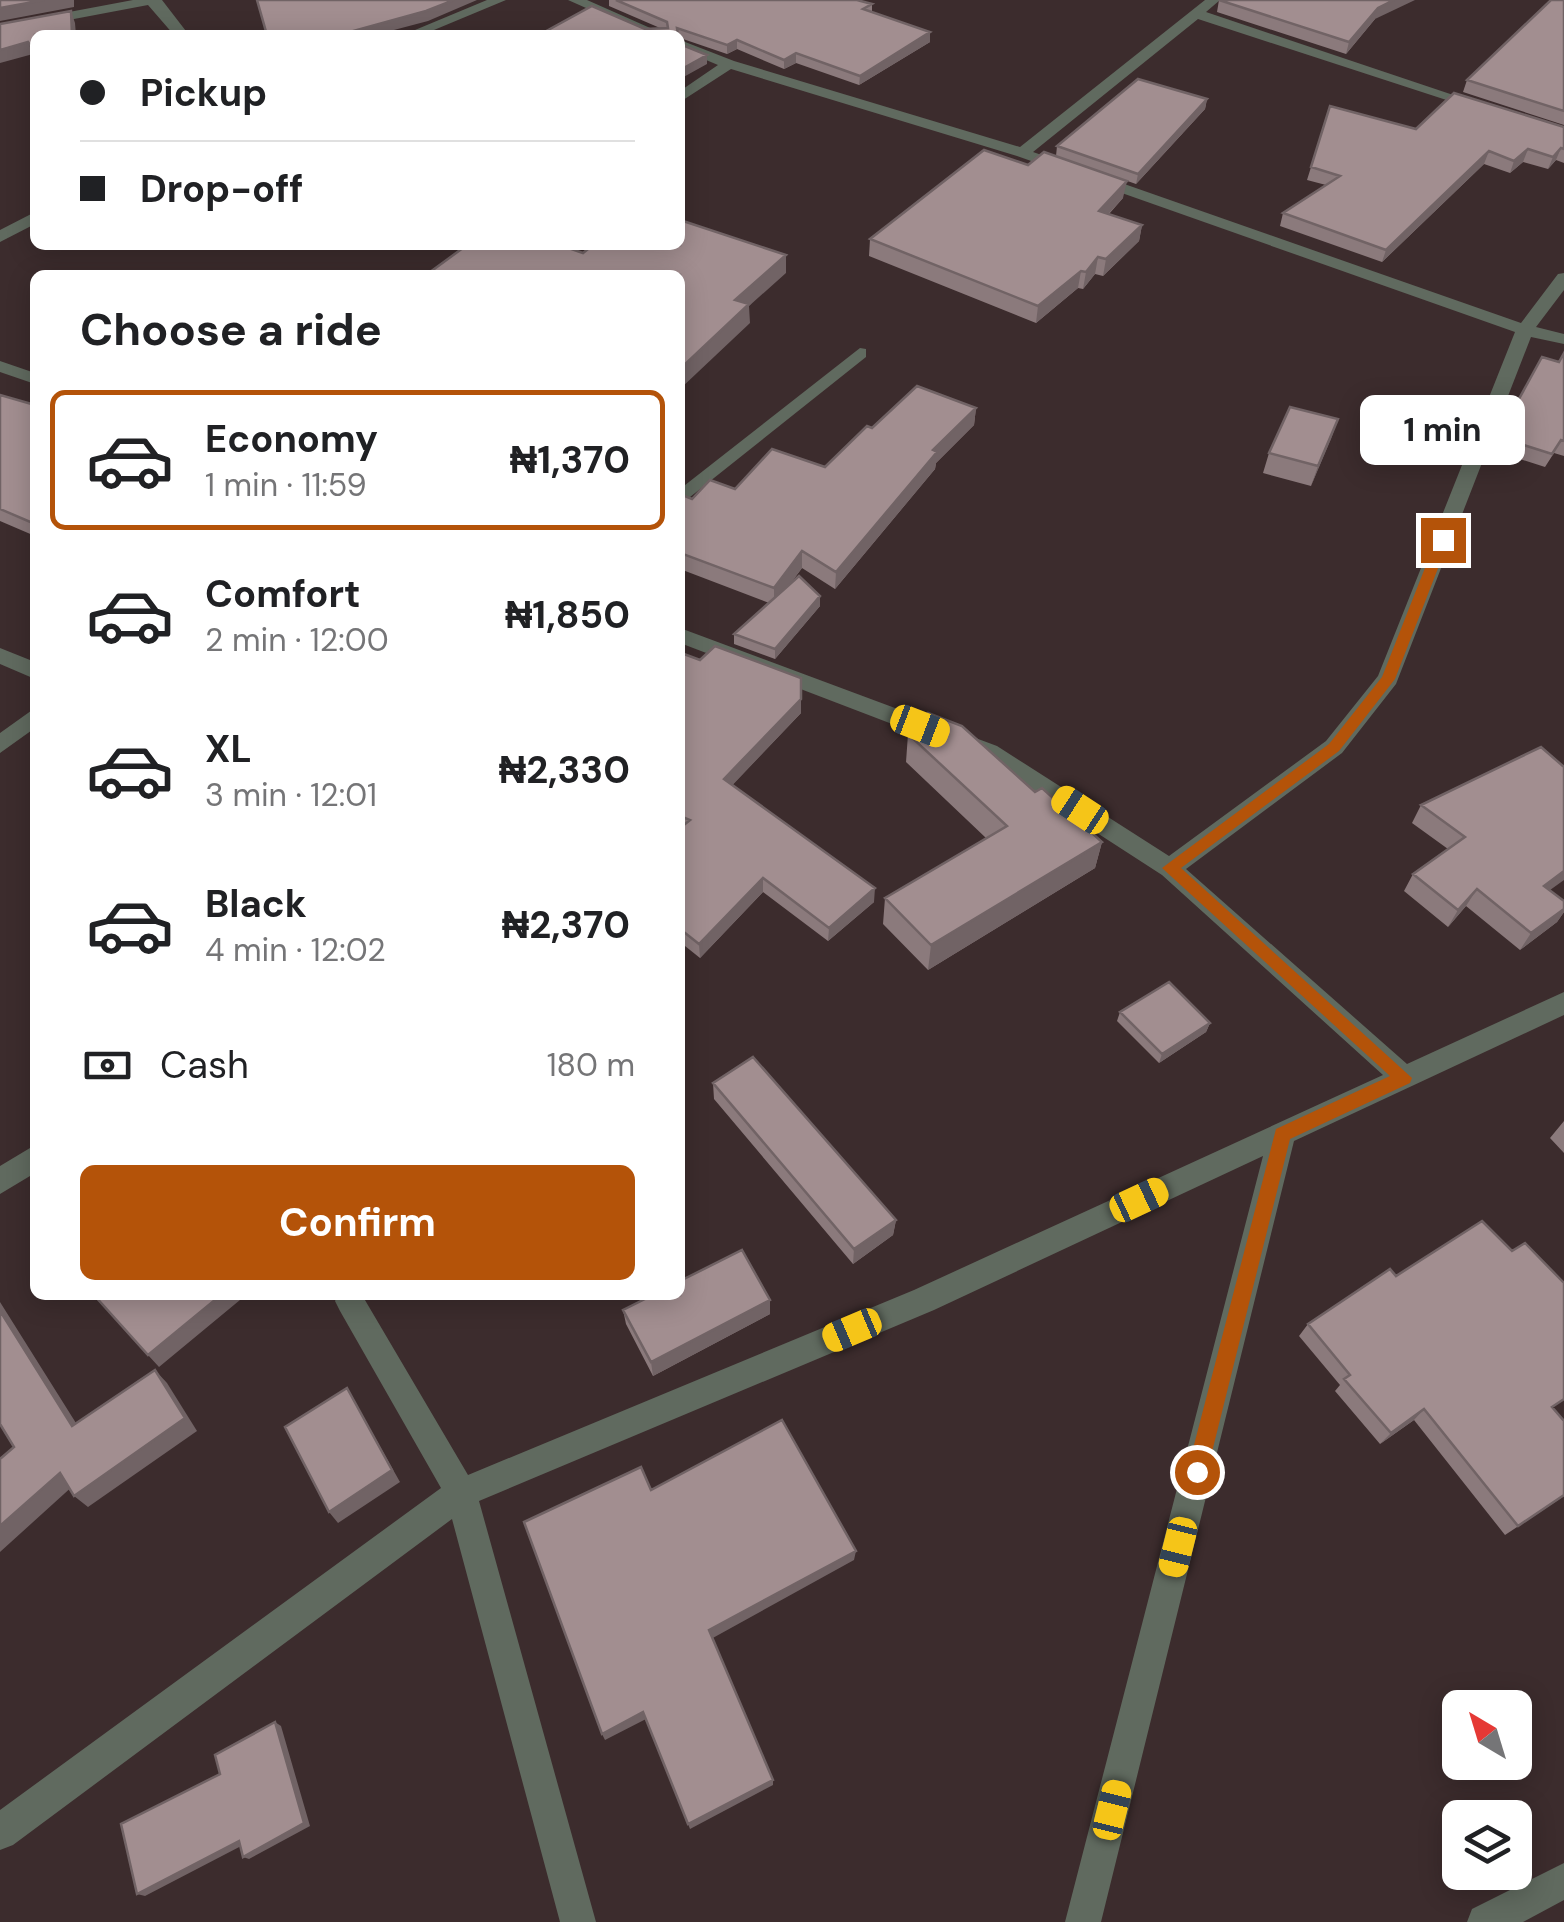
<!DOCTYPE html>
<html lang="en">
<head>
<meta charset="utf-8">
<style>
  body { margin:0; font-family:"DM Sans",sans-serif; background:#f6f6f6; color:#202124; height:100vh; display:flex; flex-direction:column; font-size:38px; white-space:nowrap }
  * { box-sizing:border-box; margin:0 }
  p { font-size:32px; color:#757577 }
  .icon { flex:none; width:55px; height:55px; fill:none; stroke:currentColor; stroke-width:2; stroke-linecap:round; stroke-linejoin:round }
  .map { position:relative; flex:1; overflow:hidden }
  .panel { position:absolute; left:30px; top:270px; width:655px; height:1030px; display:flex; flex-direction:column; background:#fff; border-radius:15px; box-shadow:0 5px 25px #0003 }
  .panel>* { flex:none }
  .banner { position:absolute; left:30px; top:30px; width:655px; height:220px; border-radius:15px; box-shadow:0 5px 25px #0003; display:grid; align-content:center; height:220px; padding:0 50px; background:#fff }
  .needle { width:65px; rotate:322deg }
  .buttons { position:absolute; left:1442px; top:1690px; display:grid; gap:20px }
  .buttons a { display:grid; place-items:center; width:90px; height:90px; border-radius:15px; background:#fff; box-shadow:0 5px 25px #0003; font-size:50px }
  .end { position:absolute; width:45px; height:45px; margin:-22px; border:12px solid #b45309; background:#fff; box-shadow:0 0 0 5px #fff }
  .from { border-radius:50% }
  .bubble { position:absolute; height:70px; border-radius:15px; background:#fff; box-shadow:0 5px 25px #0003; font-size:32px; font-weight:700; line-height:70px; text-align:center }
  .car { position:absolute; width:30px; height:60px; margin:-30px -15px; border-radius:12px; box-shadow:0 0 8px 2px #0007; background:linear-gradient(#f5c518 24%,#345 0 40%,#f5c518 0 76%,#345 0 86%,#f5c518 0) }
  .banner b { display:flex; align-items:center; gap:35px; height:95px; font-size:38px }
  .banner b+b { border-top:2px solid #e0e0e0 }
  .banner i { width:25px; height:25px; background:#202124 }
  ul { padding:0; list-style:none }
  li { display:flex; align-items:center; gap:30px; height:140px; margin:0 20px 15px; padding:0 30px; border:5px solid transparent; border-radius:15px }
  li div { flex:1 }
  li b { display:block; font-size:38px }
  li em { font-style:normal; font-weight:700 }
  li.current { border-color:#b45309 }
  li>.icon { width:90px; height:90px; stroke-width:1.5 }
  h2 { padding:0 50px; font-size:45px; line-height:120px }
  .pay { display:flex; align-items:center; gap:25px; height:110px; padding:0 50px; font-size:38px }
  .pay p { margin-inline-start:auto }
  .cta { display:flex; gap:20px; margin-top:auto; padding:20px 50px }
  .cta a { flex:1; height:115px; border-radius:15px; background:#b45309; color:#fff; font-size:40px; font-weight:700; line-height:115px; text-align:center }
  .map>svg:first-child { display:block }
  .lines { fill:none; stroke-linecap:round; stroke-linejoin:round }
  .minor { fill:#606a5f; fill-rule:evenodd }
  .wall { fill:#8b7a7c }
  .shaded-wall { fill:#716365 }
  .building { fill:#a28e90; stroke:#716365; stroke-width:2.5 }
  .route { fill:#b45309 }
</style>
</head>
<body>
<div class="map">
<svg width="1564" height="1922" viewBox="0 0 1564 1922">
  <rect width="100%" height="100%" fill="#3c2c2d"/>
  <g class="lines">
    <!-- minor -->
    <path class="minor" d="M133 0H162L189 35H174L148 5 0 33V25Z
      M487 0H506L422 35H403Z
      M568 0H587L666 35H647Z
      M1205 0H1220L1206 12 1486 106 1474 109 1198 19 1033 152 1521 323 1558 274 1564 273V290L1536 327 1564 334V344L1531 337 1396 684 1342 753 1186 869 1407 1064 1564 992V1015L1294 1141 1101 1922H1065L1263 1156 934 1310 479 1501 596 1922H560L452 1519 13 1845 0 1850V1810L441 1488 340 1311 335 1301 338 1295H362L468 1475 914 1290 1383 1075 1162 875 981 758 680 643V628L997 746 1169 856 1326 741 1378 676 1515 332 1017 156 731 69 680 102V91L718 65 680 49V40L734 61 1020 147Z
      M35 212V224L0 242V230Z
      M860 348 866 349V357L680 505V489Z
      M0 361 35 373V384L0 372Z
      M0 648 35 662V679L0 664Z
      M35 708V728L0 753V733Z
      M35 1145V1173L0 1194V1166Z
      M1564 1863V1900L1523 1922H1467L1472 1909Z"/>
  </g>
  <!-- wall -->
  <path class="wall" d="M609 0H857L872 4V12L930 42 859 85 796 63 784 69 737 49 727 54 680 38V35H539L660 28 609 6Z
    M1219 0 1375 19 1346 54 1217 12Z
    M1564 0V125L1463 92 1467 80Z
    M1207 99 1205 109 1136 184 1056 156 1057 146Z
    M1330 106 1416 129 1564 128V163L1556 160 1548 169 1523 162 1510 173 1484 164 1382 262 1280 226 1283 213 1326 185 1307 180Z
    M1123 198 1109 214 1142 225 1139 241 1103 276 1095 274 1083 289 1078 288 1036 323 869 256 870 239Z
    M1564 353V456L1554 453 1545 467 1492 450 1498 437 1559 362Z
    M0 395 35 405V536L0 521Z
    M976 408 974 425 936 463 935 469 835 589 802 568 790 584 820 606 775 659 734 644V634L769 603 680 569V494L692 499 825 467 872 428Z
    M1338 419 1311 486 1263 473 1269 453Z
    M680 658 801 713 732 785 874 902 828 941 763 892 700 958 680 942Z
    M908 734 1035 792 1102 842 1095 868 928 970 883 924 885 898 986 838 906 762Z
    M1421 805 1564 901V912L1557 922 1520 950 1466 906 1448 927 1404 891 1413 874 1448 849 1412 823Z
    M1120 1012 1210 1023 1206 1032 1159 1063 1117 1021Z
    M713 1083 896 1220 893 1235 853 1264 714 1099Z
    M1564 1121V1153L1550 1138Z
    M1396 1276 1553 1408 1564 1496 1505 1535 1414 1420 1380 1444 1335 1391 1340 1385 1299 1336 1308 1324Z
    M770 1300V1314L653 1376 626 1324 623 1310Z"/>
  <!-- shaded-wall -->
  <path class="shaded-wall" d="M44 0H74V7L0 21V8Z
    M454 0H477L428 21 375 35H339Z
    M1394 0H1415L1375 19 1346 54 1349 42 1378 8Z
    M71 11 75 23 76 35H72Z
    M930 32V42L859 85 860 76Z
    M737 40V49L727 54V45Z
    M28 42 33 54 0 63V50Z
    M796 53V63L784 69V60Z
    M707 55V64L680 79V70Z
    M1207 99 1205 109 1136 184 1138 174Z
    M1561 148 1556 160 1548 169 1553 157Z
    M1528 149 1523 162 1510 173 1514 161Z
    M1489 151 1484 164 1382 262 1386 250Z
    M1127 181 1123 198 1096 227 1099 211Z
    M1142 225 1139 241 1103 276 1106 259Z
    M786 255V273L749 306 750 323 680 389V369L735 300Z
    M1098 257 1095 274 1083 289 1086 272Z
    M1081 271 1078 288 1036 323 1038 306Z
    M976 408 974 425 936 463 935 469 835 589 836 572 933 450Z
    M1338 419 1331 439 1311 486 1318 466Z
    M802 551V568L774 605V588Z
    M820 596V606L775 659V649Z
    M801 699V713L725 793 724 779Z
    M1102 842 1095 868 928 970 931 945Z
    M1564 871V880L1532 903 1544 886Z
    M763 878V892L700 958 699 944Z
    M875 888 874 902 828 941 829 928Z
    M1477 889 1466 906 1448 927 1458 910Z
    M1564 909V912L1557 922 1520 950 1531 933Z
    M1210 1023 1206 1032 1159 1063 1162 1054Z
    M896 1220 893 1235 853 1264 854 1249Z
    M221 1295H246L159 1367 148 1355Z
    M770 1300V1314L653 1376 651 1362Z
    M0 1302 86 1439 72 1426 0 1311Z
    M155 1370 167 1383 197 1431 88 1507 74 1496Z
    M347 1388 400 1482 338 1523 329 1512Z
    M1424 1409 1414 1420 1380 1444 1391 1433Z
    M60 1473 75 1484 0 1552V1526Z
    M856 1551 854 1560 711 1639 709 1630Z
    M643 1712 646 1719 605 1740 602 1734Z
    M275 1722 281 1726 310 1826 249 1859 243 1857Z
    M773 1780V1785L690 1829 688 1824Z
    M239 1841 245 1844 145 1896 137 1894Z"/>
  <!-- building -->
  <path class="building" d="M0 0H44L0 8Z
    M257 0H454L426 11 339 35H267Z
    M616 0H857L872 4 863 9 930 32 860 76 796 53 784 60 737 40 727 45 677 28 678 35H539L592 6 645 29 668 28 667 22Z
    M1219 0H1394L1378 8 1349 42Z
    M1551 0H1564V111L1467 80Z
    M71 11 72 35H35V45L31 46 28 42 0 50V24Z
    M680 44 707 55 680 70Z
    M1138 79 1207 99 1138 174 1057 146Z
    M1454 93 1564 127V149L1561 148 1553 157 1528 149 1514 161 1489 151 1386 250 1283 213 1340 176 1311 167 1330 106 1416 129Z
    M984 150 1028 165 1044 152 1127 181 1099 211 1142 225 1106 259 1098 257 1086 272 1081 271 1038 306 870 239Z
    M680 220 786 255 735 300 749 304 680 369V275H426L467 245H560L583 253 593 245H680Z
    M1564 353V441L1561 440 1552 454 1498 437 1542 357 1559 362Z
    M917 386 976 408 933 450 937 452 836 572 802 551 774 588 680 553V494L692 499 710 480 735 489 772 449 825 467 867 426 872 428Z
    M0 395 35 405V524L0 509Z
    M1290 407 1338 419 1318 466 1269 453Z
    M799 576 820 596 775 649 734 634Z
    M715 646 801 678V699L724 779 875 888 829 928 763 878 699 944 680 929V828L690 820 680 816V658L684 654 700 660Z
    M928 713 962 726 1035 792 1042 788 1102 842 931 945 885 898 1007 826 908 734Z
    M1541 747 1564 767V871L1544 886 1564 901V909L1531 933 1477 889 1458 910 1413 874 1465 837 1421 805Z
    M1169 982 1210 1023 1162 1054 1120 1012Z
    M753 1057 896 1220 854 1249 713 1083Z
    M1482 1221 1512 1251 1525 1243 1564 1283V1399L1552 1407 1564 1421V1495L1518 1526 1424 1409 1391 1433 1344 1379 1350 1375 1308 1324 1390 1269 1396 1276Z
    M742 1250 770 1300 651 1362 623 1310 653 1295H680V1281Z
    M94 1295H221L148 1355Z
    M0 1311 72 1426 155 1370 185 1418 74 1496 60 1473 0 1526V1459L14 1447 0 1424Z
    M347 1388 392 1470 329 1512 285 1427Z
    M782 1420 856 1551 709 1630 773 1780 688 1824 643 1712 602 1734 524 1522 641 1467 651 1490Z
    M275 1722 304 1823 243 1857 239 1841 137 1894 121 1824 220 1774 215 1755Z"/>
  <!-- route -->
  <path class="route" d="M1443 536 1449 540 1395 679 1339 751 1181 868 1412 1078 1410 1083 1290 1139 1207 1472 1197 1482 1187 1472 1276 1129 1390 1076 1162 868 1329 744 1382 677 1436 540Z"/>
</svg>
<div class="buttons">
<a><svg class="needle" viewBox="-14 -14 28 28"><path d="M0-13l5 13h-10z" fill="#e53935"/><path d="M0 13l5-13h-10z" fill="#757577"/></svg></a>
<a><svg class="icon" aria-label="layers" viewBox="0 0 24 24"><path d="M12 4l9 5-9 5-9-5zM3 14l9 5 9-5"/></svg></a>
</div>
<i class="end from" style="left:1197px;top:1472px"></i>
<i class="end" style="left:1443px;top:540px"></i>
<div class="bubble" style="left:1360px;top:395px;width:165px">1 min</div>
<i class="car" style="left:920px;top:726px;rotate:111deg"></i>
<i class="car" style="left:1080px;top:810px;rotate:303deg"></i>
<i class="car" style="left:1139px;top:1200px;rotate:65deg"></i>
<i class="car" style="left:852px;top:1330px;rotate:247deg"></i>
<i class="car" style="left:1178px;top:1547px;rotate:194deg"></i>
<i class="car" style="left:1112px;top:1810px;rotate:14deg"></i>
<div class="banner">
<b><i class="from"></i>Pickup</b>
<b><i></i>Drop-off</b>
</div>
<section class="panel">
<h2>Choose a ride</h2>
<ul>
<li class="current"><svg class="icon" aria-label="car" viewBox="0 0 24 24"><path d="M5 17H2v-5l4-1 3-4h7l3 4 3 1v5h-3M9 17h6M6 11h13"/><circle cx="7" cy="17" r="2"/><circle cx="17" cy="17" r="2"/></svg><div><b>Economy</b><p>1 min · 11:59</p></div><em>₦1,370</em></li>
<li><svg class="icon" aria-label="car" viewBox="0 0 24 24"><path d="M5 17H2v-5l4-1 3-4h7l3 4 3 1v5h-3M9 17h6M6 11h13"/><circle cx="7" cy="17" r="2"/><circle cx="17" cy="17" r="2"/></svg><div><b>Comfort</b><p>2 min · 12:00</p></div><em>₦1,850</em></li>
<li><svg class="icon" aria-label="car" viewBox="0 0 24 24"><path d="M5 17H2v-5l4-1 3-4h7l3 4 3 1v5h-3M9 17h6M6 11h13"/><circle cx="7" cy="17" r="2"/><circle cx="17" cy="17" r="2"/></svg><div><b>XL</b><p>3 min · 12:01</p></div><em>₦2,330</em></li>
<li><svg class="icon" aria-label="car" viewBox="0 0 24 24"><path d="M5 17H2v-5l4-1 3-4h7l3 4 3 1v5h-3M9 17h6M6 11h13"/><circle cx="7" cy="17" r="2"/><circle cx="17" cy="17" r="2"/></svg><div><b>Black</b><p>4 min · 12:02</p></div><em>₦2,370</em></li>
</ul>
<div class="pay"><svg class="icon" aria-label="cash" viewBox="0 0 24 24"><path d="M3 7h18v10H3z"/><circle cx="12" cy="12" r="2"/></svg>Cash<p>180 m</p></div>
<div class="cta"><a>Confirm</a></div>
</section>
</div>
</body>
</html>
